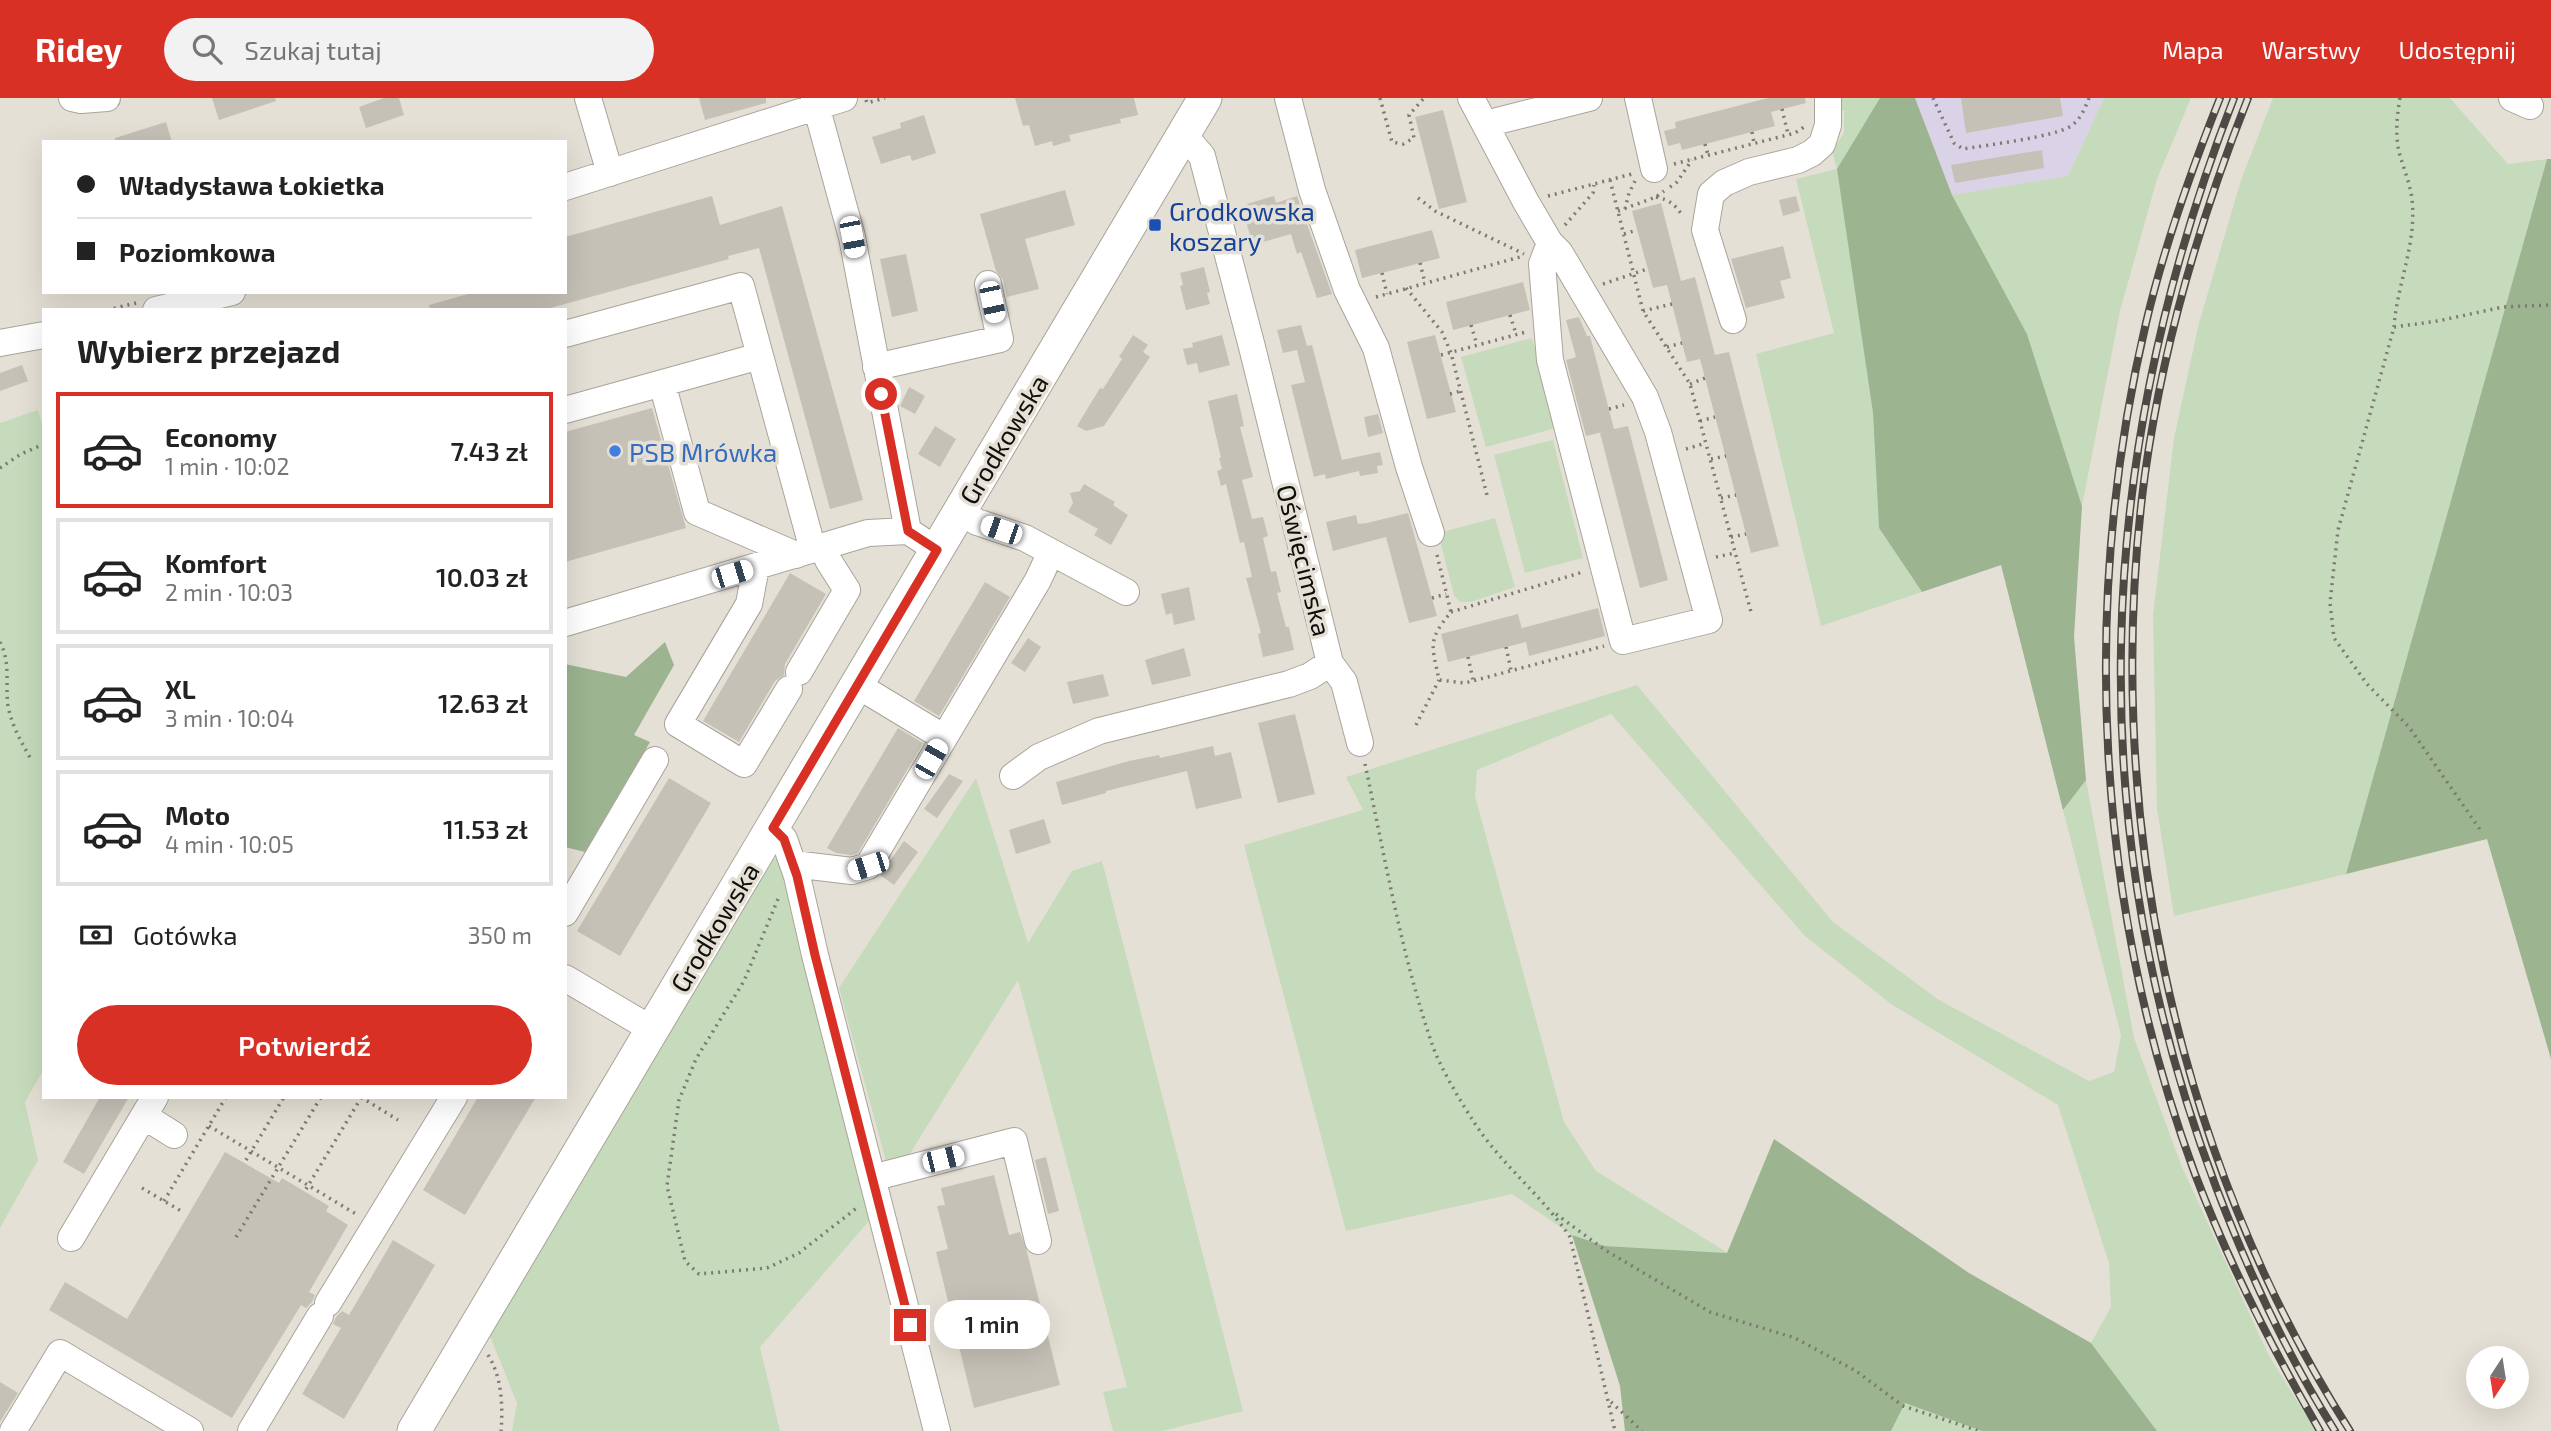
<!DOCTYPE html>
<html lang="pl">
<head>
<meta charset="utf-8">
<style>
  body { margin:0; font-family:"Exo 2",sans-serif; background:#f2f2f2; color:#222; height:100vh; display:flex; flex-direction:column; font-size:26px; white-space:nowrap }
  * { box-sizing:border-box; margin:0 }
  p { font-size:23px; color:#767676 }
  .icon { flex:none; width:38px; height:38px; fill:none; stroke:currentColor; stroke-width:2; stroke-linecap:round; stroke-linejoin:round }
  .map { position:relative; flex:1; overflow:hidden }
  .details { position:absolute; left:42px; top:210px; width:525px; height:791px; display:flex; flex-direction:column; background:#fff; border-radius:0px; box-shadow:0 7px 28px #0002 }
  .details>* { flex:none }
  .guide { position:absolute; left:42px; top:42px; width:525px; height:154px; border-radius:0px; box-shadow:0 7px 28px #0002; display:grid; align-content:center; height:154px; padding:0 35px; background:#fff }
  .needle { width:46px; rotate:192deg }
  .controls { position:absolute; left:2466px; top:1248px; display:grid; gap:14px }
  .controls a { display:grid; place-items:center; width:63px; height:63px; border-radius:50%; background:#fff; box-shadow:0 7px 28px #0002; font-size:35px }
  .end { position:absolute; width:32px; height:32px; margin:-16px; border:9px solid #d93025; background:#fff; box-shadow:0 0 0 4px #fff }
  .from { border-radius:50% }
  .bubble { position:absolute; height:49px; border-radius:24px; background:#fff; box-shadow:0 7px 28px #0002; font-size:23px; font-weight:600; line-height:49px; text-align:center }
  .car { position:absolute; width:21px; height:42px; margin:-21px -10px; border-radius:9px; box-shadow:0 0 5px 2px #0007; background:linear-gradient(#fff 24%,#345 0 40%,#fff 0 76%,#345 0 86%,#fff 0) }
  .guide b { display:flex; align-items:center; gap:24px; height:66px; font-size:26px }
  .guide b+b { border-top:2px solid #e0e0e0 }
  .guide i { width:18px; height:18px; background:#222 }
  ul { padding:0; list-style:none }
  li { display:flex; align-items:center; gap:21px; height:116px; margin:0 14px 10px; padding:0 21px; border:4px solid #e0e0e0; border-radius:0px }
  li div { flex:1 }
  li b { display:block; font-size:26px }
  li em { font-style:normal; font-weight:600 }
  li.selected { border-color:#d93025 }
  li>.icon { width:63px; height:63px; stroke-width:1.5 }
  h2 { padding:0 35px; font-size:32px; line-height:84px }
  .pay { display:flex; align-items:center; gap:18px; height:77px; padding:0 35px; font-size:26px }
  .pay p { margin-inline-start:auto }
  .action { display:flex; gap:14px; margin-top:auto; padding:14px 35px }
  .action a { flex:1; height:80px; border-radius:42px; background:#d93025; color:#fff; font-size:28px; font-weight:600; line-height:80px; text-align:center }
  header { display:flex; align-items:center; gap:42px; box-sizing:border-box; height:98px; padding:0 35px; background:#d93025; color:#fff }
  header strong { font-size:33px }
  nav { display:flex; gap:38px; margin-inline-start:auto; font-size:24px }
  .search { width:490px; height:63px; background:#f2f2f2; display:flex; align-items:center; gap:18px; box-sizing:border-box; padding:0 24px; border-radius:38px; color:#767676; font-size:26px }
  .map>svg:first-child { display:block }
  .industrial { fill:#dad2e7 }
  .green { fill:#c6dbbc }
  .forest { fill:#9cb490 }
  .building { fill:#c6c1b7 }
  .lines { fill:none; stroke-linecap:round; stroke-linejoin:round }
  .minor-casing { stroke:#a9a49a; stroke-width:28 }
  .major-casing { stroke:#a9a49a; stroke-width:35 }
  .path { stroke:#7d7a73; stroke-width:3.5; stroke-dasharray:2 5; stroke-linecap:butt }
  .minor { stroke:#fff; stroke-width:26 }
  .major { stroke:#fff; stroke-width:33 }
  .rail-casing { stroke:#4d4a45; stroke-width:8 }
  .rail { stroke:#e5e0d5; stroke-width:5; stroke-dasharray:16; stroke-linecap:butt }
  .route { stroke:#d93025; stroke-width:9 }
  .transit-dot { fill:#1a4fb4; stroke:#e5e0d5; stroke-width:2.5 }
  .shop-dot { fill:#3f7fe0; stroke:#e5e0d5; stroke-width:2.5 }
  .labels { text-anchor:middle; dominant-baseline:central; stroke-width:7; stroke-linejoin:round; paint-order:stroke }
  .transit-label { font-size:26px; fill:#164399; stroke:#e5e0d5; text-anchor:start }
  .street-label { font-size:26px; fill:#100e0b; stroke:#e5e0d5 }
  .shop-label { font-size:26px; fill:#366cbe; stroke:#e5e0d5; text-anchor:start }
</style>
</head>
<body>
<header>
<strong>Ridey</strong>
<div class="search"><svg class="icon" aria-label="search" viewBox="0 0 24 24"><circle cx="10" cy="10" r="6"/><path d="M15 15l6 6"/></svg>Szukaj tutaj</div>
<nav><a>Mapa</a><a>Warstwy</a><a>Udostępnij</a></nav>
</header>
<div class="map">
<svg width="2551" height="1333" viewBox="0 0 2551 1333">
  <rect width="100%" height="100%" fill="#e5e0d5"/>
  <!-- industrial -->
  <path class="industrial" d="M1915 0H2104L2068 78 1952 97Z"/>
  <!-- green -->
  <path class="green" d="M1838 0H1880L1838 71 1873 315 1879 430 1922 494 1821 528 1756 256 1834 235 1796 81 1837 71 1832 53 1844 35V13H1838Z
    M2104 0H2191L2157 81 2120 213 2082 408 2027 236 1952 97 2068 78Z
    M2273 0H2450L2508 66 2547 61 2346 776 2174 818 2157 711 2153 517 2174 340 2199 225 2241 82Z
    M1532 240 1556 330 1486 349 1461 259Z
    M38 312 44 333V971L25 1004 38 1062 0 1130V325Z
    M1553 342 1583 460 1525 475 1494 357Z
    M1495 420 1515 489 1471 504H1460L1454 497 1438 435Z
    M1637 587 1833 824 1939 902 2089 983 2114 974 2121 937 2063 712 2086 682 2134 940 2182 1069 2268 1256 2316 1333H2157L2091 1245 2111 1209 2109 1165 2058 1007 1891 906 1805 838 1611 616 1477 672 1475 698 1564 1024 1596 1073 1728 1155 1605 1148 1572 1137 1512 1096 1346 1133 1244 747 1363 712 1346 679Z
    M976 680 1028 845 1072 773 1102 763 1243 1313 1162 1333H1113L1103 1294 1127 1289 1018 882 906 1062 887 1067 839 890Z
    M780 760 875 1116 760 1249 780 1333H512L517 1305 488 1233 769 762Z
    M1905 1305 1982 1333H1891Z"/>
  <!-- forest -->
  <path class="forest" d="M1880 0H1915L1952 97 2027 236 2082 408 2074 539 2086 682 2063 712 2001 467 1922 494 1879 430 1873 315 1837 71Z
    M2547 61H2551V961L2487 741 2346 776Z
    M665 544 674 567 634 637 650 644 585 754 565 749V566L626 579Z
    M1774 1041 1969 1175 2091 1245 2157 1333H1982L1905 1305 1891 1333H1625L1620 1288 1572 1137 1605 1148 1727 1155Z"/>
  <!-- building -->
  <path class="building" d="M212 0H275L276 3 219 22Z
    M384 0H399L404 17 366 30 359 9Z
    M699 0H766V5L705 22Z
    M1015 0H1134L1138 17 1120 21 1121 25 1069 37 1071 43 1053 48 1052 43 1035 48 1029 27 1023 28Z
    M1768 0H1805L1806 5 1771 14 1775 28 1682 52 1680 45 1668 48 1664 33 1676 30 1675 24Z
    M1961 0H2060L2063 18 1966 35Z
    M1443 12 1467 104 1439 111 1415 19Z
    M924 17 936 55 912 63 910 57 881 66 872 39 901 30 900 25Z
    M166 24 172 44H115V40Z
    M2042 52 2044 70 1955 85 1951 67Z
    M1065 92 1075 127 1025 141 1039 191 1007 199 1003 182 996 173 980 116Z
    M712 98 720 127 782 108 863 402 830 411 759 150 728 158 729 161 543 212H430L429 207 475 194H565V139Z
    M1274 98 1276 105 1297 98 1332 196 1317 200 1301 154 1297 156 1291 136 1253 147 1246 124 1252 122 1247 106Z
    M1796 98 1800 113 1783 118 1779 102Z
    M1661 105 1681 183 1695 179 1715 257 1729 254 1779 448 1751 455 1700 261 1687 264 1667 187 1653 190 1632 113Z
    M1432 132 1440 160 1362 180 1355 152Z
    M1783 148 1791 180 1780 183 1785 200 1746 210 1731 161Z
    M906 156 918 213 892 219 880 161Z
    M1204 169 1210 194 1207 195 1210 206 1186 212 1180 188 1183 187 1180 175Z
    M1523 184 1530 212 1453 232 1446 204Z
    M1579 219 1587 238H1590L1614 331 1628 328 1668 482 1640 490 1600 335 1603 334 1586 338 1566 262 1576 259 1566 222Z
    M1301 227 1307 248 1312 247 1342 362 1380 354 1383 367 1377 368 1378 375 1360 378 1359 373 1326 381 1325 376 1314 379 1291 287 1305 284 1297 252 1283 255 1277 232Z
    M1133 237 1148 247 1143 254 1150 259 1104 328 1086 333 1077 328 1100 290 1103 291 1122 261 1119 259Z
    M1222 237 1230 267 1199 275 1197 265 1187 267 1183 251 1193 249 1192 245Z
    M1435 237 1456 314 1427 321 1407 244Z
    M22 267 28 283 0 293V275Z
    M909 289 925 298 915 316 900 308Z
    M1237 296 1244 328 1240 329 1253 379 1242 382 1252 421 1263 419 1268 438 1263 440 1271 474 1276 473 1281 494 1277 495 1286 529H1289L1294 552 1263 559 1258 536 1261 535 1246 480 1252 479 1244 444 1240 445 1226 386 1221 388 1217 373 1222 371 1219 360H1221L1208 303Z
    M652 310 686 430 565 464V334Z
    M1378 316 1383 335 1368 339 1364 319Z
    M935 328 956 341 940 369 918 356Z
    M1084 386 1115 404 1113 407 1128 417 1111 447 1094 437 1098 431 1068 414 1073 405 1070 395 1080 393Z
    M1408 415 1437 518 1409 525 1386 439 1333 453 1326 424 1356 417 1358 426 1367 425Z
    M790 475 826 496 785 566 784 577 775 583 739 644 703 623Z
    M985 484 1010 499 939 618 914 603Z
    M1189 489 1195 522 1174 527 1172 515 1166 517 1161 496Z
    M1598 510 1605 538 1529 558 1526 544 1448 564 1441 536 1518 516 1524 539 1522 530Z
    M1028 540 1041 549 1025 574 1011 565Z
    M1184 550 1191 578 1152 587 1145 562Z
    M1103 576 1109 598 1073 606 1067 584Z
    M1295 616 1315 696 1278 705 1258 625Z
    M898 630 923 645 858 755 851 757 836 755 827 750Z
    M1213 648 1215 658 1231 654 1242 700 1196 711 1187 673 1106 693V695L1062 707 1056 684 1129 663 1159 657 1160 660Z
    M949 676 963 683 937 720 924 711Z
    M669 680 711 705 620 858 577 833Z
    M1044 721 1051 745 1016 756 1009 732Z
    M904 743 918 754 894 787 880 777Z
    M100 999H129L84 1076 63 1064Z
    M478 999H536L465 1117 423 1092Z
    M225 1054 279 1085 282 1080 329 1108 326 1113 348 1127 309 1194 315 1197 312 1204 306 1210 301 1207 232 1320 49 1212 65 1184 127 1221Z
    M1046 1059 1059 1113 1048 1116 1035 1062Z
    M994 1077 1009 1137 1020 1134 1027 1154 1060 1287 974 1310 936 1154 948 1151 937 1108 945 1107 941 1090Z
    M393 1142 435 1167 344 1321 302 1296 341 1230 333 1226 336 1219 342 1213 349 1217Z
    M0 1284 18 1295 0 1324Z"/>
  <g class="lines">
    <!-- minor casing -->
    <g class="minor-casing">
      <path id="minor" d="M72 0 81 2 107 0
        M588 0 610 75
        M814 0 852 139 908 433 937 452
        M1288 0 1312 92 1347 192 1376 250 1409 369 1431 435
        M1471 0 1526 104 1550 145 1560 155 1645 299 1658 334 1709 522 1623 543 1550 262 1542 166 1550 145
        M1638 0 1654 71
        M2512 0 2530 8
        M1485 26 1589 0
        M565 89 844 0
        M156 212 232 194
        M1733 222 1705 132 1711 96 1724 85 1749 74 1798 62 1812 55 1822 46 1828 27V0
        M565 236 741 188 813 452
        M0 245 44 237
        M876 269 1000 241 988 186
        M662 285 697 414 796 457
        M565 312 760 258
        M1051 454 1126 494
        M756 469 749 506 678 626 744 666 789 591
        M565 525 868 435 908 433
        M1330 565 1344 584 1360 645
        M799 574 847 492 828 462 824 449
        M857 587 943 639
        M1013 678 1039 659 1099 633 1289 586 1310 578 1330 565 1252 249 1202 58 1184 37
        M773 730 784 741 797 778 815 857 937 1333
        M793 766 852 773 868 768 1038 482 1051 454 1025 440 977 424 960 414
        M565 815 655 662
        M565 880 653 932
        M144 1018 174 1037
        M872 1080 1014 1043 1038 1143
        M71 1140 155 999
        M328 1205 454 999
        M13 1333 60 1255 190 1333
        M251 1333 320 1218"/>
    </g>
    <!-- major casing -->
    <g class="major-casing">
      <path id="major" d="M414 1333 1205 0"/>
    </g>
    <!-- path -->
    <path class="path" d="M1380 0 1392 44 1403 46 1414 40 1409 17 1424 0
      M1933 0 1954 45 1963 51C1987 47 2054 39 2071 28 2081 21 2085 10 2089 0
      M2400 0C2397 18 2395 35 2399 54 2403 69 2410 85 2412 101 2417 146 2397 186 2394 229L2338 432 2330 505 2334 540 2367 586 2409 629 2481 733
      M866 2 867 5 885 0
      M1782 11 1788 36
      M1752 34 1754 45
      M1705 46 1708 57
      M1674 66 1795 35 1804 29
      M1610 82 1643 213 1690 286 1751 514
      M1670 89 1677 84 1692 62
      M1548 98 1632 76
      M1656 99C1670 102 1676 107 1683 119
      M1418 100 1435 113 1524 156
      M1625 111 1629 95 1635 83
      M1618 113 1656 99 1664 93
      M1565 127 1593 95 1594 87
      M1624 136 1637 132
      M1420 165 1425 185
      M1382 175 1387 196
      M1603 186 1647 171
      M1406 190 1442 234 1451 255 1487 397
      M1376 199 1520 159
      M107 212 136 205
      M1643 213 1672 206
      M1510 217 1516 236
      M1471 227 1477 247
      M2394 229 2438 223 2503 209 2551 207
      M1667 249 1682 245
      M1441 257 1526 234
      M1690 286 1705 280
      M1450 296 1461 293
      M1609 311 1624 307
      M1700 323 1715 319
      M1686 351 1706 345
      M1711 361 1726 358
      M0 370 21 356 44 346
      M1721 400 1736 397
      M1731 439 1746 436
      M1437 457 1451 514C1427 543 1432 547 1439 582L1465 585 1604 548
      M1716 459 1735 455
      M1432 500 1446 496
      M1451 514 1583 474
      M0 544C11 565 5 586 8 608 12 629 22 645 32 663
      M1506 549 1511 572
      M1468 559 1473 582
      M1416 627 1439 582
      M1365 666C1385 760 1401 855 1432 946 1439 967 1459 1001 1472 1021 1499 1065 1541 1096 1570 1139L1615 1333
      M778 801 744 883 696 961 679 1002 667 1088 685 1163 699 1176 767 1170 799 1155 858 1109
      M361 999 398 1022
      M209 1028 356 1116
      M246 1062 284 999
      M142 1090 181 1113
      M306 1091 361 1000
      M164 1103 226 999
      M1556 1116 1605 1152 1710 1214 1795 1240 1856 1273 1903 1308 1979 1333
      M236 1139 321 999
      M488 1257C502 1279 503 1308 501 1333
      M1611 1304 1642 1333"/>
    <!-- minor -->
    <use href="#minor" class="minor"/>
    <!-- major -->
    <use href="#major" class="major"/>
    <!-- rail casing -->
    <g class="rail-casing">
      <path id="rail" d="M2220 0C2191 73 2164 148 2146 225 2080 505 2095 806 2195 1076 2229 1166 2272 1250 2320 1333
        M2234 0C2094 358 2079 727 2216 1089 2248 1173 2287 1257 2335 1333
        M2248 0C2200 121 2163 246 2145 376 2101 703 2172 1053 2350 1333"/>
    </g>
    <!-- rail -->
    <use href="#rail" class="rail"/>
  </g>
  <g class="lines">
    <!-- route -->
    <path class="route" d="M881 296 908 433 937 452 773 730 784 741 797 778 815 857 910 1227"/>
  </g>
  <!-- markers -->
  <rect class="transit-dot" x="1148" y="120" width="14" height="14" rx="3.5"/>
  <circle class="shop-dot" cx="615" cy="353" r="7"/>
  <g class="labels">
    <!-- transit labels -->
    <g class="transit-label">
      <text x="1169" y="112">Grodkowska<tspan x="1169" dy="30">koszary</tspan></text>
    </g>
    <!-- street labels -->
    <g class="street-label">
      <text transform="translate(1003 341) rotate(-59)">Grodkowska</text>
      <text transform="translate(1305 462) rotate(76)">Oświęcimska</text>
      <text transform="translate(714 829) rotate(-59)">Grodkowska</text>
    </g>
    <!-- shop labels -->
    <g class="shop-label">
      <text x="629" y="353">PSB Mrówka</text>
    </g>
  </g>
</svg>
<div class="controls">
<a><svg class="needle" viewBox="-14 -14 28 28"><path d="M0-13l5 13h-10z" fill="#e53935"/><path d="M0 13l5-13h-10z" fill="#767676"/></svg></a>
</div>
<i class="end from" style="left:881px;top:296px"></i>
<i class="end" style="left:910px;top:1227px"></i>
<div class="bubble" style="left:934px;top:1202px;width:116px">1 min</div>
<i class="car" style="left:852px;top:139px;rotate:169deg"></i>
<i class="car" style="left:992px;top:204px;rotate:168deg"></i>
<i class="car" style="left:1001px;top:432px;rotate:289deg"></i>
<i class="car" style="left:732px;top:476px;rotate:73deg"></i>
<i class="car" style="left:931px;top:661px;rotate:30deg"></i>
<i class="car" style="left:868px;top:768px;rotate:252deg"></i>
<i class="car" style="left:943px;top:1061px;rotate:76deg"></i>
<div class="guide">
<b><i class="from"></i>Władysława Łokietka</b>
<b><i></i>Poziomkowa</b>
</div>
<section class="details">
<h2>Wybierz przejazd</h2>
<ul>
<li class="selected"><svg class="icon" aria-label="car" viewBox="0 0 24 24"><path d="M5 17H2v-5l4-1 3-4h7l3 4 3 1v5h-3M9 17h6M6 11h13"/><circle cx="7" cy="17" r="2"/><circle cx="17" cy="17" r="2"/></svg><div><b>Economy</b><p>1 min · 10:02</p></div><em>7.43 zł</em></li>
<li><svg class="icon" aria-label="car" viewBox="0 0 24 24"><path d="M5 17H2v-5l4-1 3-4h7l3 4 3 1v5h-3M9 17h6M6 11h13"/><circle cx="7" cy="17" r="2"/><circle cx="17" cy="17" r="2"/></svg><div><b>Komfort</b><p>2 min · 10:03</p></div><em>10.03 zł</em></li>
<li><svg class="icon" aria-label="car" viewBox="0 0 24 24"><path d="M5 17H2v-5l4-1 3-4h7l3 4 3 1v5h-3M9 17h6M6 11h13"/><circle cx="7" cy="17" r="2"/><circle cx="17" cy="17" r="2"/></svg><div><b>XL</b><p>3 min · 10:04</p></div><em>12.63 zł</em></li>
<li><svg class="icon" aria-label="car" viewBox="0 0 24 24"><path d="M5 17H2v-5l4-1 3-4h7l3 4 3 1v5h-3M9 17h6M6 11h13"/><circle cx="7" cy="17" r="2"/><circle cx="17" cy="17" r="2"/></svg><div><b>Moto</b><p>4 min · 10:05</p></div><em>11.53 zł</em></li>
</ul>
<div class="pay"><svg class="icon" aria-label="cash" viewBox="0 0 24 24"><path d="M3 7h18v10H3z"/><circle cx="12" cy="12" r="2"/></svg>Gotówka<p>350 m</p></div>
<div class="action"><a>Potwierdź</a></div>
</section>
</div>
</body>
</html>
